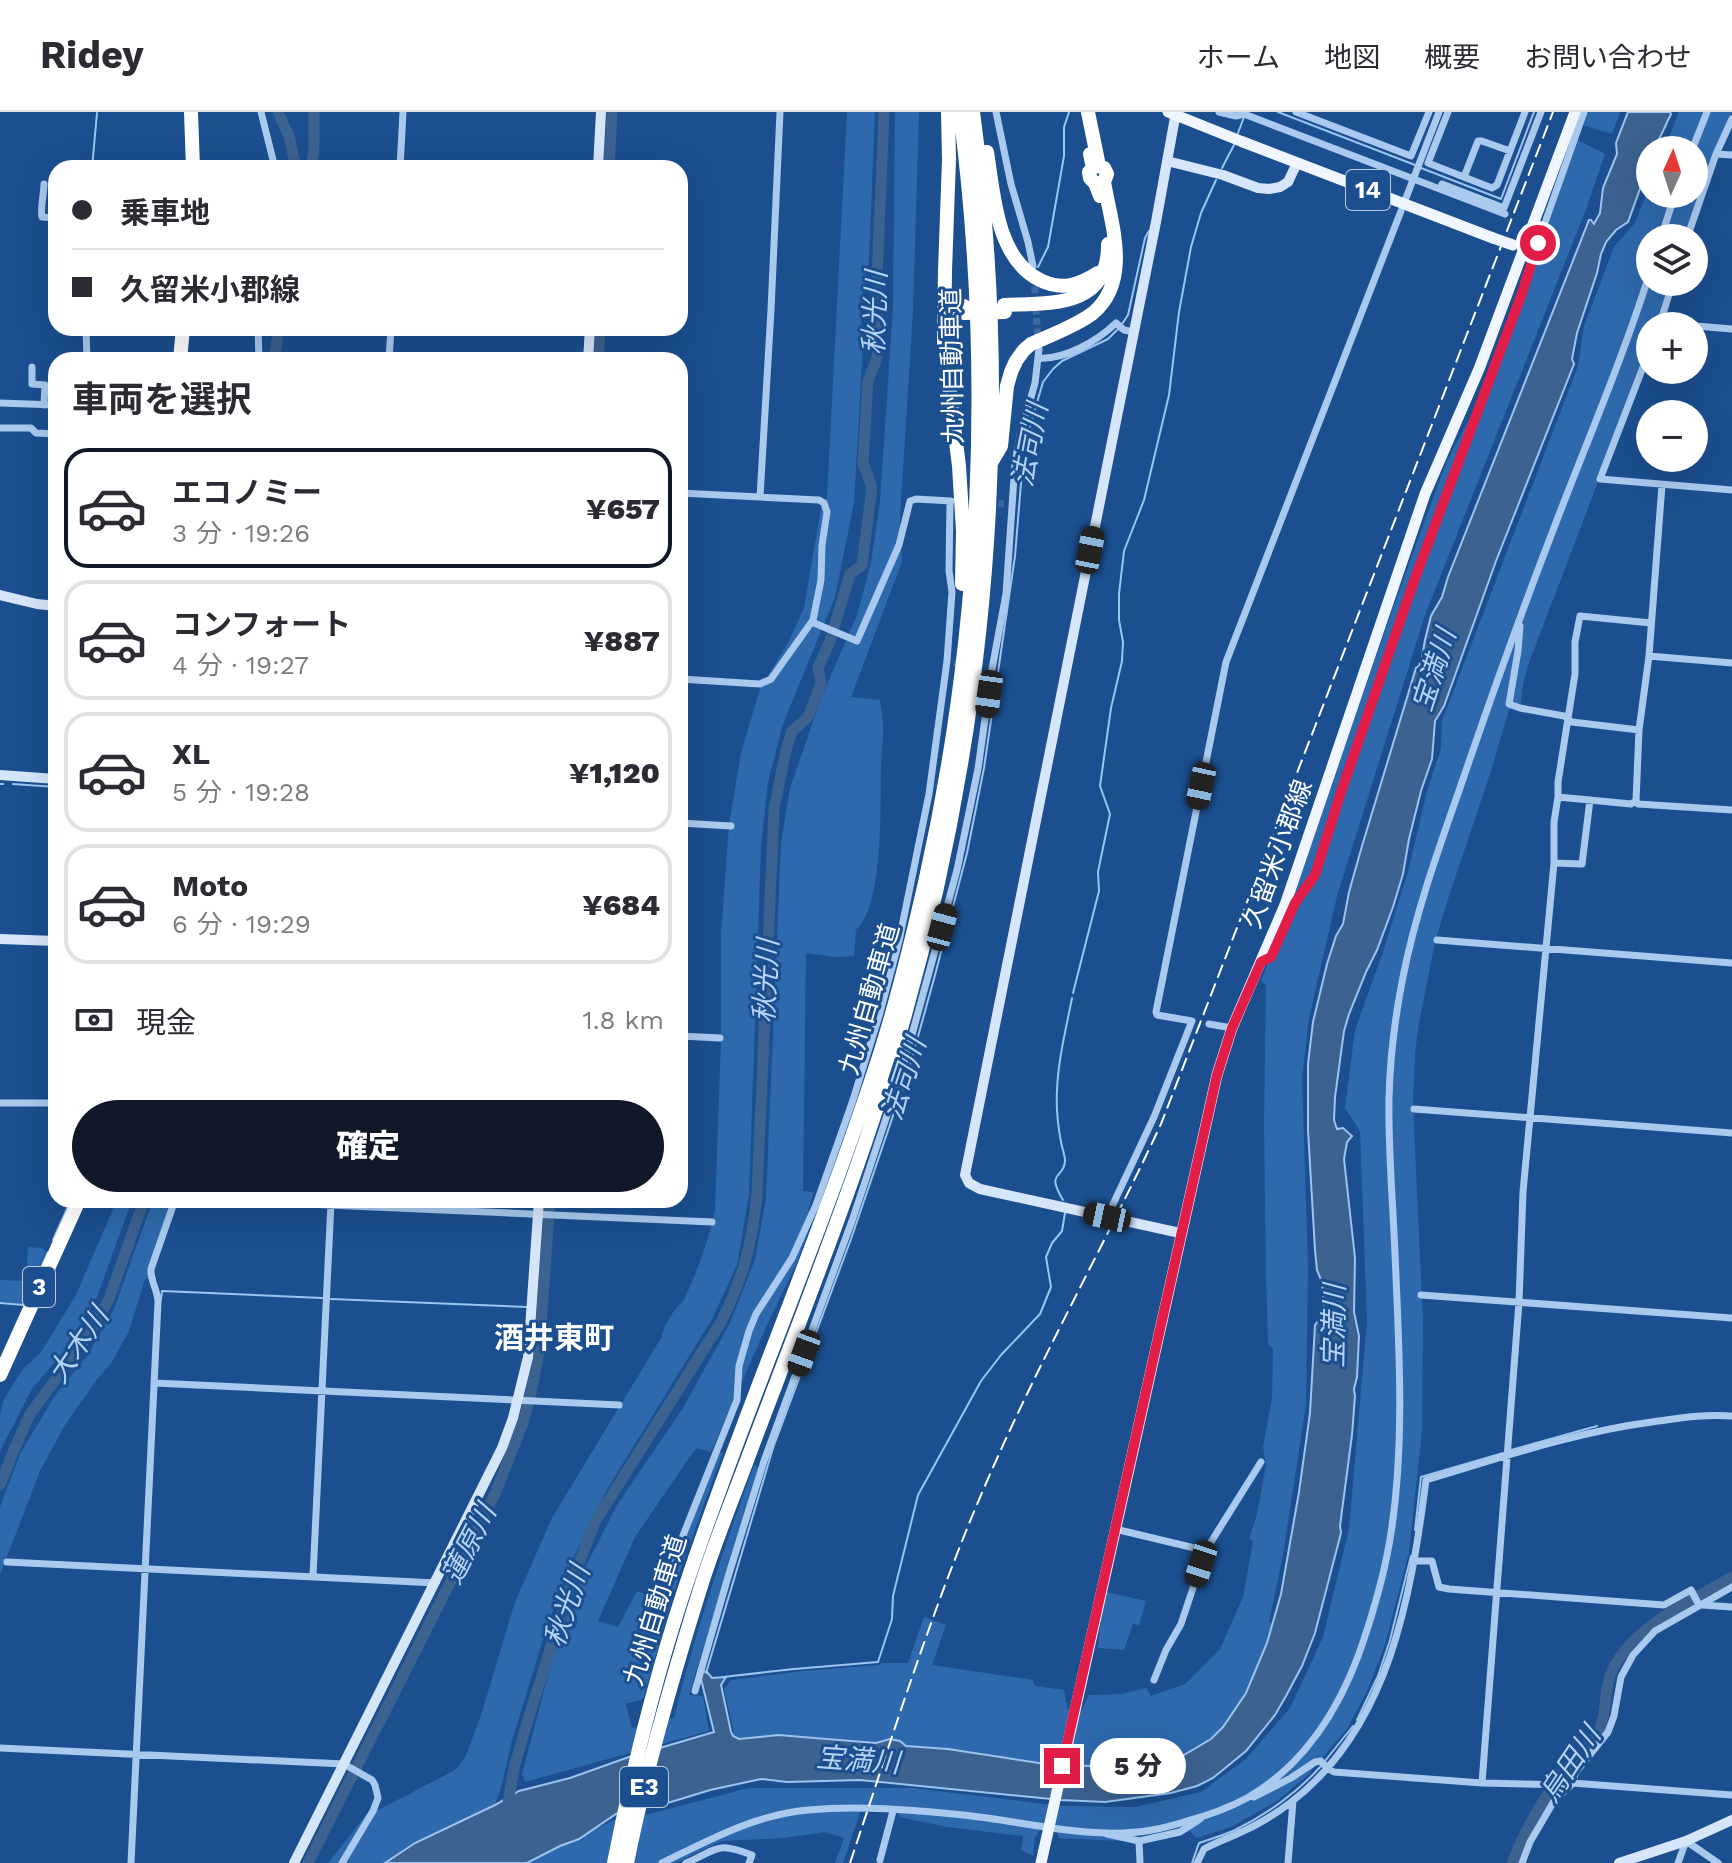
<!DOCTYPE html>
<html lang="ja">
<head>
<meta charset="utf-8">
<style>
  body { margin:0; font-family:"Work Sans","Noto Sans JP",sans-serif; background:#f2f2f3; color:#2b2b33; height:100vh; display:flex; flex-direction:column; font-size:30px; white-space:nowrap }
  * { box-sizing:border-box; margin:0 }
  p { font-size:26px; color:#7c7c81 }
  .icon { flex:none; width:44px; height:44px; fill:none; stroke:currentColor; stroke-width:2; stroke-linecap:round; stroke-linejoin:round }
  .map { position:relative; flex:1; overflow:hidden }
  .side { position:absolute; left:48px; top:240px; width:640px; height:856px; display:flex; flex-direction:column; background:#fff; border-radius:24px; box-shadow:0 8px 32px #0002 }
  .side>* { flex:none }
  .banner { position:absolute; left:48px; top:48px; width:640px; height:176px; border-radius:24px; box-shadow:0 8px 32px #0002; display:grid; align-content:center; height:176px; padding:0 24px; background:#fff }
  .needle { width:52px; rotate:3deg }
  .controls { position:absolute; left:1636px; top:24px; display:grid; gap:16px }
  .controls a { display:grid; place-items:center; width:72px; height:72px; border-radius:50%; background:#fff; box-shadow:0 8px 32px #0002; font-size:40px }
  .end { position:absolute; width:36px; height:36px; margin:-18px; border:10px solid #e11d48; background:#fff; box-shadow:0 0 0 4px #fff }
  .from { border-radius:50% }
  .bubble { position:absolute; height:56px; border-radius:28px; background:#fff; box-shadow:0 8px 32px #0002; font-size:26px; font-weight:800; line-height:56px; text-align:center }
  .car { position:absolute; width:24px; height:48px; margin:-24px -12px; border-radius:10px; box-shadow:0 0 6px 2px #0007; background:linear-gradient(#222 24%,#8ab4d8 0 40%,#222 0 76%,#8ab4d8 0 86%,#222 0) }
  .banner b { display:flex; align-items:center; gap:28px; height:76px; font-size:30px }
  .banner b+b { border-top:2px solid #e1e1e2 }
  .banner i { width:20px; height:20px; background:#2b2b33 }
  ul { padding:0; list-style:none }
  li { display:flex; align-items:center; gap:24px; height:120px; margin:0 16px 12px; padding:0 8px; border:4px solid #e1e1e2; border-radius:24px }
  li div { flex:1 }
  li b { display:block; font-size:30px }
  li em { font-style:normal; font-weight:800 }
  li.on { border-color:#111827 }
  li>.icon { width:72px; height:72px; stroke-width:1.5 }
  h2 { padding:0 24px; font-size:36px; line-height:96px }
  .pay { display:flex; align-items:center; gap:20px; height:88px; padding:0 24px; font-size:30px }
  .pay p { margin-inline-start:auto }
  .action { display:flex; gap:16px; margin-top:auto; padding:16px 24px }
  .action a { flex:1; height:92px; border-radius:48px; background:#111827; color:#fff; font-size:32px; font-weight:800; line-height:92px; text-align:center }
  header { display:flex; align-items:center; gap:48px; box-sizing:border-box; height:112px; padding:0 40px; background:#fff; border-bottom:2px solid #e1e1e2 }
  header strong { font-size:38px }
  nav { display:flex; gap:44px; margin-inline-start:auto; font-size:28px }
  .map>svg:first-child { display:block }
  .green { fill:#2e69ad }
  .water { fill:#3c6290; stroke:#9cc4f0; stroke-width:2 }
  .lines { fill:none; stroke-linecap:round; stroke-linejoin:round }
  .stream { stroke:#9cc4f0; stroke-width:2 }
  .river { stroke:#3c6290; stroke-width:11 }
  .street-tunnel { stroke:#3d69a0; stroke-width:7; stroke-dasharray:7 3.5; stroke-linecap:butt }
  .street { stroke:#a9c9ee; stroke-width:7 }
  .secondary { stroke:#d6e6fa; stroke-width:10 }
  .primary { stroke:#f0f6ff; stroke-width:11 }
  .highway { stroke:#fff; stroke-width:14 }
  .rail { stroke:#fff; stroke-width:2; stroke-dasharray:14 6; stroke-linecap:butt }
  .primary-bridge { stroke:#f0f6ff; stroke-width:11 }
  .highway-bridge { stroke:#fff; stroke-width:14 }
  .route { stroke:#e11d48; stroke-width:10 }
  .labels { text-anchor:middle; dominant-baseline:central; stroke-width:6; stroke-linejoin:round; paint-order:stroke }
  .shield { fill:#1b4f8f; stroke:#bbcadd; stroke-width:2 }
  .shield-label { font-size:24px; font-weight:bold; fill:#fff }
  .street-label { font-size:26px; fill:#fff; stroke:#1b4f8f }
  .water-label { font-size:28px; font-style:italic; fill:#b5d3f5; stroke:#1b4f8f }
  .quarter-label { font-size:30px; font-weight:bold; fill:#fff; stroke:#1b4f8f }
</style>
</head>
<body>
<header>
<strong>Ridey</strong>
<nav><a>ホーム</a><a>地図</a><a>概要</a><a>お問い合わせ</a></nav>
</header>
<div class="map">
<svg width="1732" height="1751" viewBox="0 0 1732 1751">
  <rect width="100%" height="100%" fill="#1b4f8f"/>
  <!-- green -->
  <path class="green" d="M847 0H875L869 148 860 196 863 231 854 391 835 485 783 612 768 670 761 734 749 1083 737 1153 712 1207 606 1379 568 1457 545 1521 511 1632 501 1676 495 1693 415 1731 385 1751H328L369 1699 380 1697 455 1658 465 1646 482 1600 515 1490 552 1406 661 1226C664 1213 673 1198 684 1188 697 1159 709 1129 715 1097L721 928V823L729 712 741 641 756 590 761 575 789 529 804 496 821 396 827 385Z
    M895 0H919L913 199 900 405 902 450 851 585 880 588C881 596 883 604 883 613 884 627 881 642 881 656 880 693 884 794 856 818L854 844 836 845 806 841 803 1079 814 1080 808 1098 813 1105 798 1148 763 1222 711 1340 696 1336 635 1425 598 1509 618 1515 637 1479 659 1486 673 1460 717 1341 723 1340 680 1460 643 1587 626 1592 632 1616 674 1606C695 1520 724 1436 754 1353L759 1356 689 1583 703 1584 709 1619 525 1670 522 1662 554 1541 586 1454 617 1393 683 1296 730 1211 755 1148 766 1087 781 732 790 676 822 584 857 503 871 451 880 390 893 196Z
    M1586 0H1620L1612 22 1582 13Z
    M1679 0H1732L1712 45 1684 126H1650V170H1669L1655 214H1650V228L1627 291 1597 365 1598 370 1527 556 1523 573 1521 592 1509 598 1491 659 1447 790 1435 830 1419 911 1415 941 1413 992 1423 1208 1422 1319 1409 1440 1385 1533 1367 1579 1347 1617 1307 1664 1277 1689 1231 1715 1197 1726 1186 1716 1133 1725 1122 1729 1058 1726 1056 1712 1045 1710 1035 1725 1033 1744 1021 1738 1023 1724 947 1715 899 1705 898 1696 862 1695 843 1751H835L844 1726 825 1720 784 1726 722 1729 675 1751H527L616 1707 645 1703 749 1676H913L1061 1694 1135 1695 1201 1680 1246 1647 1290 1596 1323 1525 1349 1417 1367 1209 1360 1019 1345 996 1355 918 1383 840 1408 760 1427 679 1441 637 1442 609 1578 254 1584 214 1614 135 1635 111 1650 73V82H1694V38H1664Z
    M1577 28 1605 42 1585 100 1425 503 1337 784 1309 906 1302 966 1308 1155 1306 1292 1283 1443 1269 1510 1272 1512 1267 1531 1246 1581 1223 1615 1211 1627 1177 1647 1153 1653 1133 1655 1117 1654 1106 1656 1078 1655 1034 1651 948 1637 906 1634 900 1629 890 1627 876 1631 778 1623 739 1627 733 1624V1616L724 1577 731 1568 804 1559 879 1553 881 1551H908L924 1505 946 1513 932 1553 1033 1568 1035 1574 1064 1578 1068 1598 1081 1600 1089 1583 1122 1582 1146 1576 1151 1584 1185 1572 1220 1537 1243 1485 1253 1429 1249 1427 1257 1402 1266 1353 1263 1335 1272 1286 1273 1237 1268 1232 1266 1162 1264 1013 1266 873 1261 869 1290 792 1399 479 1446 351 1507 235Z
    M117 1088H132L97 1185 71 1231 32 1277 0 1339V1303L3 1289 22 1258 41 1240 76 1183Z
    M153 1088H173L149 1167H145L129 1219 112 1250 98 1266 65 1313 40 1359 0 1463V1395L20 1342 54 1285 87 1244 114 1197Z
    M28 1135 42 1136 46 1139 22 1192 0 1190V1168L26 1169Z
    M1106 1480 1146 1489 1139 1513 1133 1512 1124 1538 1098 1536 1101 1504Z"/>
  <!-- water -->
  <path class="water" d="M1628 0H1670L1671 2 1654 38H1650V49L1628 110 1616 118 1606 130 1601 142 1597 161 1577 221 1572 247 1574 252 1496 449 1444 594 1435 609 1432 647 1421 679 1409 727 1403 762 1393 795 1377 838 1366 860 1349 902 1344 919 1335 985 1334 1008 1337 1017 1343 1016 1352 1024 1347 1030 1344 1047 1355 1146 1354 1200 1359 1224 1357 1265 1354 1277 1355 1284 1352 1323 1340 1414 1341 1421 1315 1521 1302 1554 1286 1584 1275 1603 1246 1639 1213 1666 1197 1674 1171 1681 1105 1690 1061 1688 860 1668 787 1670 761 1667 710 1678 671 1690 644 1694 616 1702 579 1727 560 1734 527 1751H385L415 1731 495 1693 519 1679 570 1666 629 1645 714 1620 701 1567 702 1559 707 1560 712 1566 726 1565 721 1573 731 1620 733 1624 739 1627 778 1623 876 1631 890 1627 900 1629 906 1634 948 1637 1052 1653 1133 1655 1153 1653 1177 1647 1211 1627 1223 1615 1246 1581 1267 1531 1281 1482 1299 1380 1310 1301 1315 1213 1323 1202 1324 1196 1322 1170 1317 1158 1315 1138 1308 1018V952L1313 910 1327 852 1336 824 1343 812 1349 780 1362 734 1416 556 1419 554 1422 545 1425 528 1431 504 1442 485 1448 465 1589 108H1591L1594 112 1600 101 1603 76 1617 42 1616 31Z"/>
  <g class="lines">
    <!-- stream -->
    <path class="stream" d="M1278 0 1415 53
      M1238 21 1244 5
      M92 56 97 1
      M1222 56 1235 31
      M1421 56 1501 87 1534 0
      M1038 155 1048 135 1064 44V15L1069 0
      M1122 212 1128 203 1145 126 1149 119
      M0 672H3
      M13 672 56 675
      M1073 881 1099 779 1098 760 1110 702 1100 674 1111 596 1122 549 1123 530 1119 508V482L1124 439 1144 388 1169 283 1179 200 1191 135 1201 101 1216 68
      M1063 1088C1045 1058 1064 1068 1065 1049 1065 1043 1062 1036 1061 1030 1058 1014 1056 995 1057 979 1058 948 1066 917 1072 886
      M53 1128 71 1088
      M331 1187 527 1195
      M161 1188 162 1179 322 1186
      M0 1191 24 1193 48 1140
      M1511 1338 1597 1314
      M1415 1418 1421 1365 1503 1341
      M706 1561 773 1336 851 1127 909 957 935 863 967 741 984 656 1015 444 1024 335 1043 270 1053 257 1062 249 1108 227 1118 217
      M723 1565 794 1557 878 1550 892 1507 893 1484 918 1383 981 1269 1001 1243 1040 1202 1051 1175 1046 1145 1052 1131 1062 1119 1065 1101
      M1357 1608 1378 1564 1390 1528 1411 1444
      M1325 1649 1353 1614
      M1192 1751 1199 1731C1211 1727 1224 1723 1235 1718 1266 1703 1298 1680 1321 1654"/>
    <!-- river -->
    <path class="river" d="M278 0 289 24 296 56
      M311 56 314 36V0
      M609 56 612 0
      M274 248 279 216
      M598 248 600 216
      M0 1373 13 1340 30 1302 88 1224 109 1187 144 1088
      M507 1697 514 1656 530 1601 572 1469 595 1410 721 1210C744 1164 752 1132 757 1082L774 697 786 638 792 619 805 608 809 603 821 571 818 556 830 529 850 462 862 453 872 375 863 351 868 269 877 246 880 212 876 191 884 0
      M308 1751 495 1382 523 1311 531 1281 539 1240 550 1088
      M1512 1751C1523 1722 1538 1696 1556 1670 1568 1654 1584 1640 1596 1623 1608 1605 1603 1584 1610 1564 1627 1517 1691 1489 1732 1465"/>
    <!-- street-tunnel -->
    <path class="street-tunnel" d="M1034 164 1038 228
      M988 391 1004 392
      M954 551 985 556"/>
    <!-- street -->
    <path class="street" d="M261 0 275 56
      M996 0 1011 72 1028 130 1033 154
      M1219 0 1236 4 1244 2 1505 102
      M1296 0 1411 44 1429 0
      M1448 0 1428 51 1492 76 1497 73 1525 0
      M1692 38 1707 0
      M1716 42 1732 43
      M400 56 403 0
      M1464 65 1478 29H1482L1510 39
      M44 72C44 81 40 98 42 105L56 106
      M1442 72 1504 96 1541 0
      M1406 86 1439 0
      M1661 126 1675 82
      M1687 126 1716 42 1732 7
      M1660 211 1732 217
      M1659 214 1673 170
      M86 216 87 248
      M258 216 259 248
      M1650 237 1600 367 1732 378
      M1038 246C1065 248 1097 229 1116 211L1124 218 1134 220
      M389 248 391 216
      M32 255V272L45 273 44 293
      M0 291 56 293
      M0 316H31L36 321 56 322
      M680 381 819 388 824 391 827 400 822 433 821 468 813 508 814 511 857 529 899 433 910 389 916 387 951 389
      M760 385 771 198 780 0
      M1520 514 1518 539 1509 592 1520 596 1564 604 1572 610 1639 618
      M1649 544 1732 551
      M680 567 760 572 771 567 813 508
      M1558 685V670L1575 562V530L1580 504 1651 511
      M1636 689 1638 692 1732 698
      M680 711 731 714
      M1554 751 1582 752 1590 688
      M1437 828 1732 851
      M1261 850 1271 845 1295 791 1315 763 1340 683 1414 469 1494 254 1521 184 1547 105 1584 0
      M1209 912 1232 916
      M680 924 720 926
      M0 991H56
      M1414 997 1732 1021
      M214 1088 712 1110
      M1107 1105 1154 1005 1192 909 1157 903 1156 900 1226 550 1401 99
      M1421 1183 1732 1206
      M154 1271 619 1293
      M1115 1417 1207 1439
      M1415 1449H1432L1439 1475 1449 1477 1664 1493 1691 1478 1699 1493
      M7 1450 436 1471
      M672 1456 684 1421 737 1288 739 1254 749 1219 756 1202 792 1146 816 1093 852 991 879 904 899 829 929 682 947 549 952 480 949 459 950 389
      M313 1464 331 1091
      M1702 1493 1732 1495
      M1154 1568 1166 1538 1181 1512 1201 1452 1211 1430 1261 1350
      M695 1579 728 1465 764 1349 853 1106 904 952 957 758 978 657 992 557 1006 482 1015 351 1020 324 1035 271 1039 237
      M0 1636 344 1652 372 1668 375 1673 378 1686 373 1699 342 1751
      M1482 1671 1519 1190 1523 1080 1554 751V710L1558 685 1631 692 1636 689 1639 618 1649 544 1662 373
      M1572 1671 1732 1683
      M1254 1685 1291 1666 1315 1650 1321 1649 1327 1656 1334 1660 1482 1671 1571 1673
      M1107 1722 1139 1729 1140 1751
      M1139 1729 1180 1720 1200 1707
      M880 1748 893 1699
      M131 1751 158 1190C158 1178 150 1169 151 1157L175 1088
      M662 1751C709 1728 754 1703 808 1698 859 1693 913 1698 963 1703 1024 1709 1091 1729 1152 1718 1163 1716 1174 1713 1184 1710 1206 1704 1227 1697 1247 1686 1310 1650 1346 1586 1367 1518 1377 1487 1386 1454 1391 1421 1405 1330 1399 1234 1395 1142 1393 1091 1388 1038 1389 986 1390 946 1395 905 1403 865 1416 799 1439 736 1461 673 1490 588 1520 504 1552 421 1585 334 1622 249 1650 160
      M686 1751C719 1737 716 1729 752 1743L749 1751
      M1197 1751 1204 1737C1215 1731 1226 1727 1237 1722 1256 1714 1274 1703 1290 1691 1390 1615 1411 1484 1426 1368 1500 1346 1575 1320 1652 1310 1681 1306 1703 1302 1732 1304
      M1288 1751 1293 1689
      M1522 1751 1530 1730 1554 1689 1571 1673 1576 1660 1608 1620 1614 1604 1621 1565 1633 1543 1655 1519 1732 1475
      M1678 1751 1686 1729 1718 1751"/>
    <!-- secondary -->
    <path class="secondary" d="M1176 0 1156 110 965 1063 969 1071 980 1077 1180 1121
      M1167 49 1223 63 1258 76 1269 77 1280 75 1288 70 1297 51
      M598 56 601 0
      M588 248 590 216
      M0 483 37 492 56 494
      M0 663 56 667
      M0 827 56 829
      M294 1751 502 1336 513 1306 528 1245 539 1088
      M1619 1751 1686 1729 1732 1708"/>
    <!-- primary -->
    <path class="primary" d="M1243 30 1493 126
      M1041 1751 1217 963 1232 916 1285 793 1425 382 1479 257 1575 0"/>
    <!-- highway -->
    <path class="highway" d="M191 0 193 56
      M948 0 949 47 945 159 944 233 959 354 963 419 962 472
      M987 40C994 83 996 146 1040 168 1062 179 1079 173 1098 161
      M1090 42 1093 56 1089 60 1090 66 1095 71 1100 84
      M1004 193C1051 191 1109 196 1108 132
      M945 199 964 194
      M180 248 183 216
      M991 351 1001 334 1007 274 1011 260 1016 249 1024 238 1031 232C1049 224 1078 213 1093 201 1132 168 1111 112 1104 70L1107 62 1104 56 1099 54 1088 0
      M0 1263 79 1088
      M614 1751C633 1654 658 1555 690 1461 748 1290 821 1123 877 951 897 890 912 828 926 766 982 515 993 255 960 0
      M627 1751C646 1656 673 1563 702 1471 715 1430 731 1391 746 1351 786 1244 829 1137 866 1028 978 699 1020 346 973 0"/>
    <!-- rail -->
    <path class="rail" d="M850 1751C895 1617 937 1480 995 1351 1046 1236 1108 1126 1161 1012L1553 0"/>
    <!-- primary-bridge -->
    <path class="primary-bridge" d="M1168 0 1243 30
      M1493 126 1513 133"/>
    <!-- highway-bridge -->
    <path class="highway-bridge" d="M964 201 1005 200"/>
  </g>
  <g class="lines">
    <!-- route -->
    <path class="route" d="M1062 1654 1217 963 1232 916 1261 850 1271 845 1295 791 1315 763 1340 683 1414 469 1521 184 1538 131"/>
  </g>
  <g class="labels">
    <!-- shield labels -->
    <g class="shield">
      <rect x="1346" y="58" width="44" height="40" rx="6"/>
      <rect x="23" y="1155" width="32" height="40" rx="6"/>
      <rect x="620" y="1655" width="48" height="40" rx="6"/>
    </g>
    <g class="shield-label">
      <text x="1368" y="78">14</text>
      <text x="39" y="1175">3</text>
      <text x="644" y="1675">E3</text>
    </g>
    <!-- street labels -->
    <g class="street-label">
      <text transform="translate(952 254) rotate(-91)">九州自動車道</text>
      <text transform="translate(1277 742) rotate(-70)">久留米小郡線</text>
      <text transform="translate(869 887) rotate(-74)">九州自動車道</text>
      <text transform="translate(655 1498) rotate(-73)">九州自動車道</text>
    </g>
    <!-- water labels -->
    <g class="water-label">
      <text transform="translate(875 201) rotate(-88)">秋光川</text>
      <text transform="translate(1030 333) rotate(-79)">法司川</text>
      <text transform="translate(1434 558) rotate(-72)">宝満川</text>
      <text transform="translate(766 869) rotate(-87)">秋光川</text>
      <text transform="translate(904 967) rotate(-72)">法司川</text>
      <text transform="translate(1334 1214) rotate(-89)">宝満川</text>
      <text transform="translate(78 1233) rotate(-56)">大木川</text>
      <text transform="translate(469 1432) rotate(-63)">蓮原川</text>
      <text transform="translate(567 1494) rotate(-71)">秋光川</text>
      <text transform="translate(858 1648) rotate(4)">宝満川</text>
      <text transform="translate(1570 1652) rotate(-56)">烏田川</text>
    </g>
    <!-- quarter labels -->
    <g class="quarter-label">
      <text x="554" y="1225">酒井東町</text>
    </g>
  </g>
</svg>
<div class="controls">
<a><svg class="needle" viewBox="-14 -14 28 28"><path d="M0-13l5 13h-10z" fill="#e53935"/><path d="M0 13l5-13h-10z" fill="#7c7c81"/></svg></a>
<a><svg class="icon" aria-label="layers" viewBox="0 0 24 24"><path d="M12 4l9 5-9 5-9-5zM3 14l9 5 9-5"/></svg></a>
<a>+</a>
<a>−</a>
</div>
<i class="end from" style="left:1538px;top:131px"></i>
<i class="end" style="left:1062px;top:1654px"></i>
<div class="bubble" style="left:1090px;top:1626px;width:96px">5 分</div>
<i class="car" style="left:1090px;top:438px;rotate:11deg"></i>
<i class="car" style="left:989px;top:582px;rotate:188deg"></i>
<i class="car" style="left:1201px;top:674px;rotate:192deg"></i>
<i class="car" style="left:942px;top:815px;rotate:15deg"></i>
<i class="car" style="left:1107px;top:1105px;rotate:282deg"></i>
<i class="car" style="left:804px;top:1241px;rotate:200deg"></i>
<i class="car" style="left:1201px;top:1452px;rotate:198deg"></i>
<div class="banner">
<b><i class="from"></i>乗車地</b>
<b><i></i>久留米小郡線</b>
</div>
<section class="side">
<h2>車両を選択</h2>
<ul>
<li class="on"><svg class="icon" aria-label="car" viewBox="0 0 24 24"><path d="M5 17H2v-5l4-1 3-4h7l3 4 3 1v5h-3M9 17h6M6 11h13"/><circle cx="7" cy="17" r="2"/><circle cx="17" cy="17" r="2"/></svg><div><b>エコノミー</b><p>3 分 · 19:26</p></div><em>¥657</em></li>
<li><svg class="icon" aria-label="car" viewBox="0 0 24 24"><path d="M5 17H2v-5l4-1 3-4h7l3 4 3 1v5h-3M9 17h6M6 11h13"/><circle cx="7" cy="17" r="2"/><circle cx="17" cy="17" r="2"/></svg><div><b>コンフォート</b><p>4 分 · 19:27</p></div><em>¥887</em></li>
<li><svg class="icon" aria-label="car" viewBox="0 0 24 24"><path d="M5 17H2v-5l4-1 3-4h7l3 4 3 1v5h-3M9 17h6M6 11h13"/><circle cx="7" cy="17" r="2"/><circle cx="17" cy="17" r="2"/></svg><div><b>XL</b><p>5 分 · 19:28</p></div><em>¥1,120</em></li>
<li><svg class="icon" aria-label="car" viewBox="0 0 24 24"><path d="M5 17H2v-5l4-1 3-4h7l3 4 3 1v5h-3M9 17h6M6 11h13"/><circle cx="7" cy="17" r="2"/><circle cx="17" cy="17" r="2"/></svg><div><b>Moto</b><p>6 分 · 19:29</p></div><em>¥684</em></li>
</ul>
<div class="pay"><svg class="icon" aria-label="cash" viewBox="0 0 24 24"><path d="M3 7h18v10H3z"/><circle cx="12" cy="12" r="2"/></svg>現金<p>1.8 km</p></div>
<div class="action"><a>確定</a></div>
</section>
</div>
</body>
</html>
